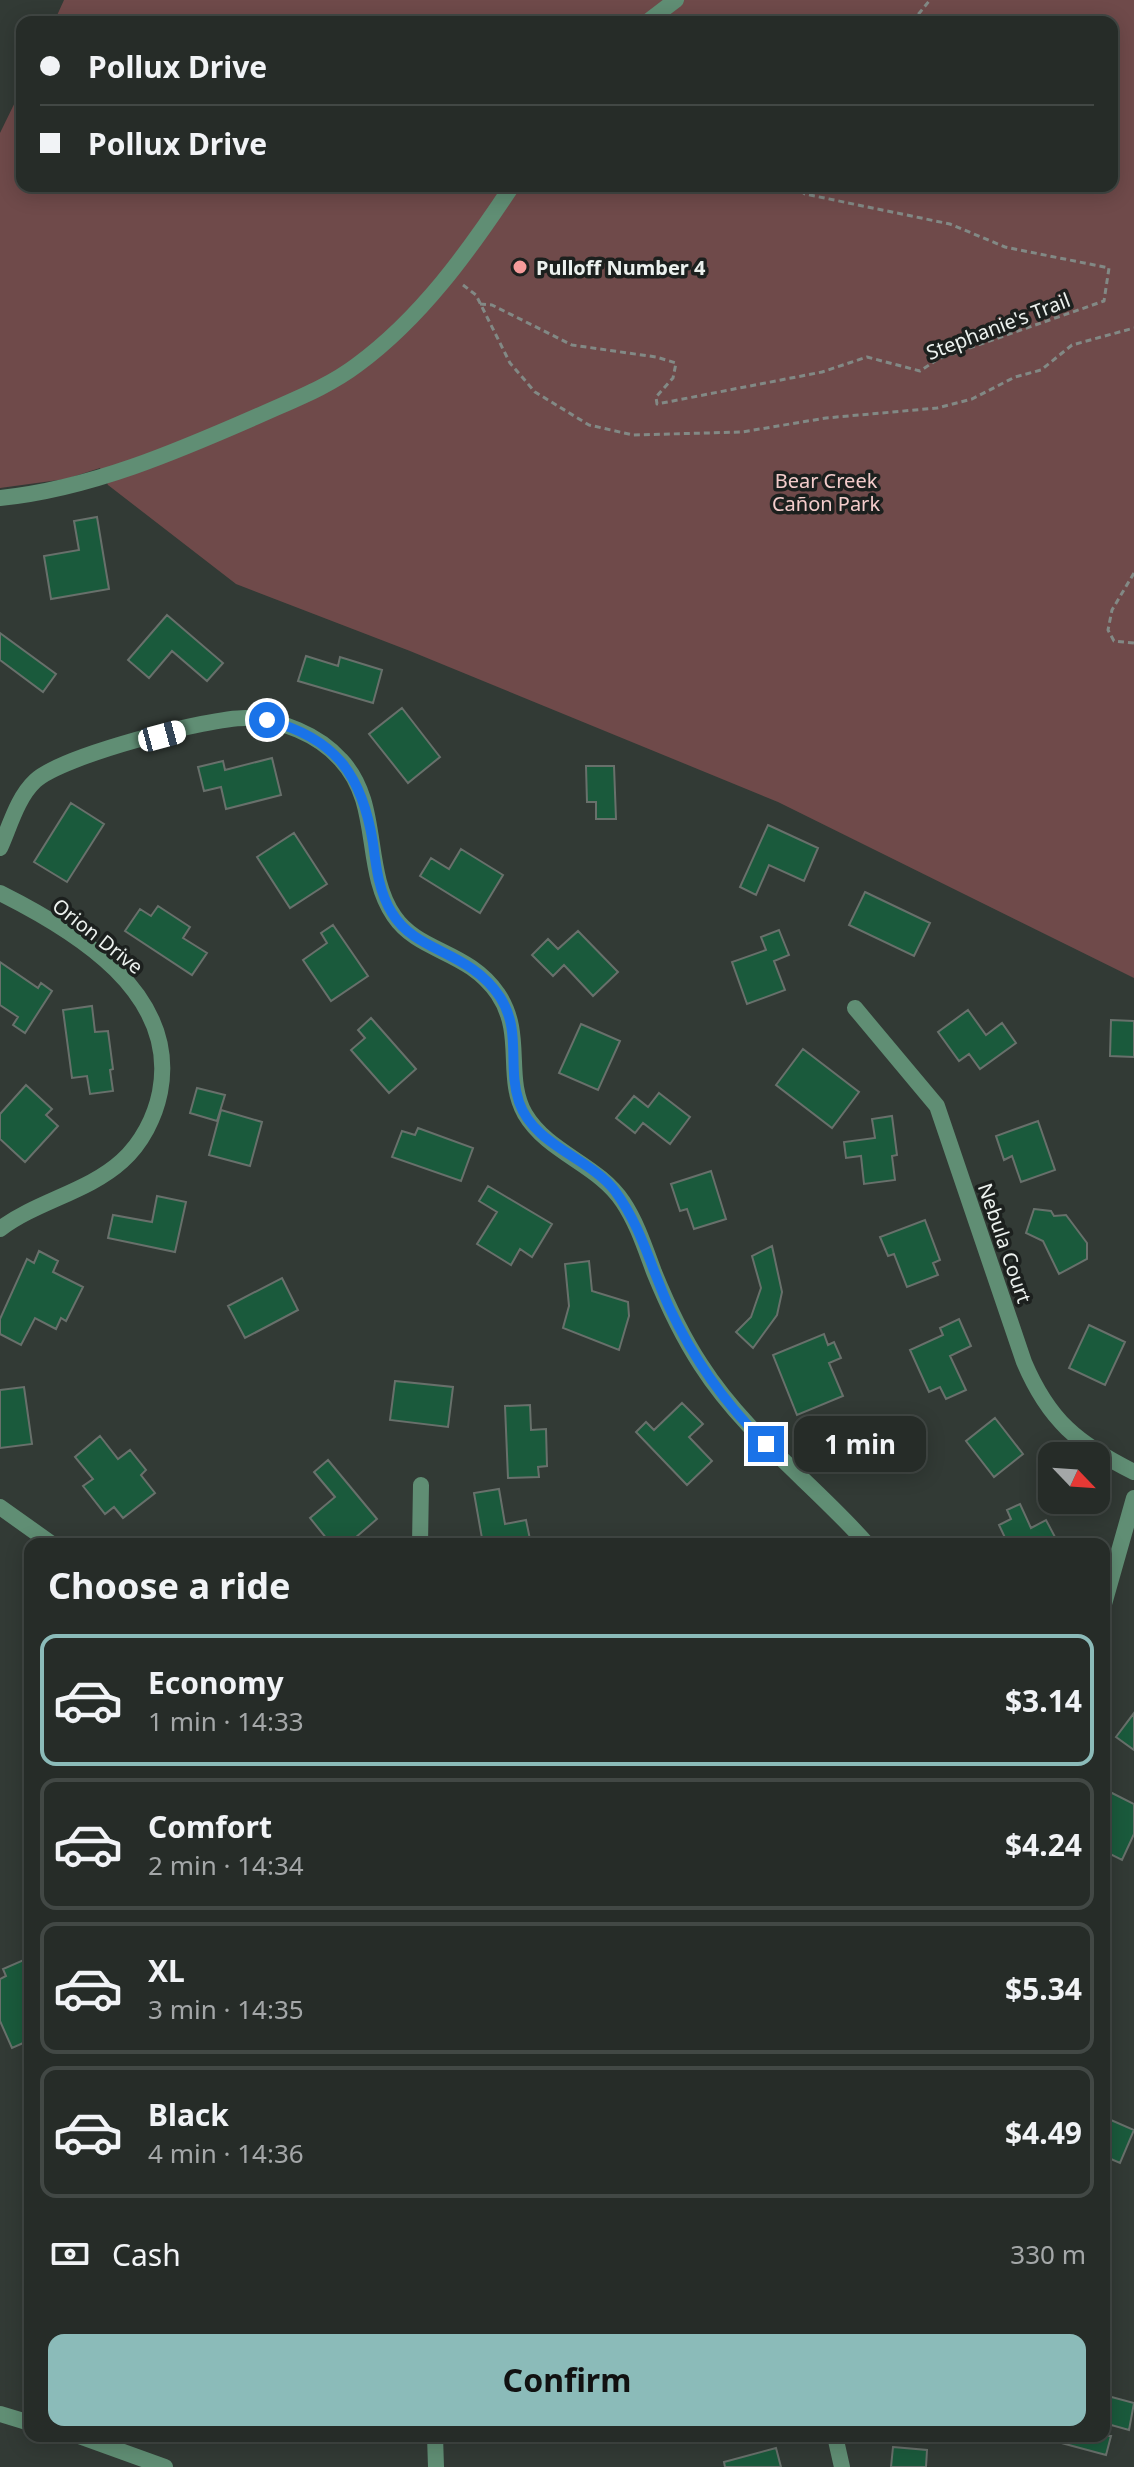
<!DOCTYPE html>
<html lang="en">
<head>
<meta charset="utf-8">
<style>
  body { margin:0; font-family:"Noto Sans",sans-serif; background:#323834; color:#f1f3f6; height:100vh; display:flex; flex-direction:column; font-size:30px; white-space:nowrap }
  * { box-sizing:border-box; margin:0 }
  p { font-size:26px; color:#a4a7a8 }
  .icon { flex:none; width:44px; height:44px; fill:none; stroke:currentColor; stroke-width:2; stroke-linecap:round; stroke-linejoin:round }
  .map { position:relative; flex:1; overflow:hidden }
  .drawer { position:absolute; left:24px; top:1538px; width:1086px; height:904px; display:flex; flex-direction:column; background:#262c28; border-radius:16px; box-shadow:0 4px 20px #0003,0 0 0 2px #424845 }
  .drawer>* { flex:none }
  .top-card { position:absolute; left:16px; top:16px; width:1102px; height:176px; border-radius:16px; box-shadow:0 4px 20px #0003,0 0 0 2px #424845; display:grid; align-content:center; height:176px; padding:0 24px; background:#262c28 }
  .needle { width:52px; rotate:115deg }
  .buttons { position:absolute; left:1038px; top:1442px; display:grid; gap:16px }
  .buttons a { display:grid; place-items:center; width:72px; height:72px; border-radius:16px; background:#262c28; box-shadow:0 4px 20px #0003,0 0 0 2px #424845; font-size:40px }
  .end { position:absolute; width:36px; height:36px; margin:-18px; border:10px solid #1a73e8; background:#fff; box-shadow:0 0 0 4px #fff }
  .from { border-radius:50% }
  .bubble { position:absolute; height:56px; border-radius:16px; background:#262c28; box-shadow:0 4px 20px #0003,0 0 0 2px #424845; font-size:26px; font-weight:700; line-height:56px; text-align:center }
  .car { position:absolute; width:24px; height:48px; margin:-24px -12px; border-radius:10px; box-shadow:0 0 6px 2px #0007; background:linear-gradient(#fff 24%,#345 0 40%,#fff 0 76%,#345 0 86%,#fff 0) }
  .top-card b { display:flex; align-items:center; gap:28px; height:76px; font-size:30px }
  .top-card b+b { border-top:2px solid #424845 }
  .top-card i { width:20px; height:20px; background:#f1f3f6 }
  ul { padding:0; list-style:none }
  li { display:flex; align-items:center; gap:24px; height:132px; margin:0 16px 12px; padding:0 8px; border:4px solid #424845; border-radius:16px }
  li div { flex:1 }
  li b { display:block; font-size:30px }
  li em { font-style:normal; font-weight:700 }
  li.current { border-color:#8bbbb9 }
  li>.icon { width:72px; height:72px; stroke-width:1.5 }
  h2 { padding:0 24px; font-size:36px; line-height:96px }
  .pay { display:flex; align-items:center; gap:20px; height:88px; padding:0 24px; font-size:30px }
  .pay p { margin-inline-start:auto }
  .action { display:flex; gap:16px; margin-top:auto; padding:16px 24px }
  .action a { flex:1; height:92px; border-radius:16px; background:#8bbbb9; color:#111; font-size:32px; font-weight:700; line-height:92px; text-align:center }
  .map>svg:first-child { display:block }
  .green { fill:#6f4a4a }
  .building { fill:#1a5a3c; stroke:#68706b; stroke-width:2 }
  .lines { fill:none; stroke-linecap:round; stroke-linejoin:round }
  .path { stroke:#828985; stroke-width:3; stroke-dasharray:6 4; stroke-linecap:butt }
  .minor { stroke:#608e74; stroke-width:16 }
  .tertiary { stroke:#608e74; stroke-width:16 }
  .route { stroke:#1a73e8; stroke-width:10 }
  .poi-dot { fill:#f59b9a; stroke:#1c201e; stroke-width:3 }
  .labels { text-anchor:middle; dominant-baseline:central; stroke-width:7; stroke-linejoin:round; paint-order:stroke }
  .poi-label { font-size:20px; font-weight:bold; fill:#ecf1ee; stroke:#1c201e; text-anchor:start }
  .street-label { font-size:20px; fill:#ecf1ee; stroke:#1c201e }
  .park-label { font-size:20px; fill:#f4cccb; stroke:#1c201e }
</style>
</head>
<body>
<div class="map">
<svg width="1134" height="2467" viewBox="0 0 1134 2467">
  <rect width="100%" height="100%" fill="#323a35"/>
  <!-- green -->
  <path class="green" d="M64 0H1134V978L778 802 410 651 236 584 108 485 100 468 66 479 0 488V133L22 88V186H1112V22H54Z"/>
  <!-- building -->
  <path class="building" d="M97 517 109 589 51 599 44 556 79 550 74 521Z
    M167 615 223 663 207 681 172 651 149 678 128 660Z
    M0 633 56 674 43 692 0 660Z
    M306 656 338 666 340 657 382 670 373 703 298 681Z
    M402 708 440 757 408 783 369 734Z
    M272 758 281 795 226 809 221 787 204 791 198 767 223 761 225 770Z
    M586 766H614L616 819H596V802H587Z
    M71 803 104 824 67 882 34 862Z
    M768 825 818 848 804 881 769 865 756 895 740 887Z
    M294 833 327 884 290 908 257 857Z
    M461 849 503 875 480 913 420 876 431 858 449 869Z
    M865 892 930 923 914 956 849 925Z
    M158 906 190 927 183 938 207 953 192 975 125 931 140 909 151 916Z
    M333 925 368 976 331 1001 303 960 327 943 321 933Z
    M779 930 789 955 774 961 785 990 747 1004 732 962 766 950 761 937Z
    M578 931 618 972 593 996 564 965 553 976 532 955 548 939 558 949Z
    M0 962 38 988 41 983 52 991 25 1033 13 1025 18 1017 0 1005Z
    M92 1006 95 1032 108 1031 113 1069 110 1070 113 1091 90 1094 87 1076 72 1078 63 1010Z
    M968 1010 986 1035 1002 1023 1016 1043 980 1069 969 1054 959 1061 938 1032Z
    M371 1018 416 1069 389 1093 351 1050 365 1038 358 1030Z
    M1111 1020 1134 1021V1057L1110 1056Z
    M581 1024 620 1041 598 1090 559 1073Z
    M803 1049 859 1092 832 1128 776 1085Z
    M26 1085 52 1109 46 1115 58 1126 25 1162 0 1139V1114Z
    M197 1088 225 1095 217 1121 190 1113Z
    M659 1093 690 1117 670 1144 643 1123 635 1133 616 1118 634 1096 648 1107Z
    M221 1110 262 1122 250 1166 209 1155Z
    M892 1116 897 1155 892 1156 895 1180 864 1184 861 1156 846 1158 844 1142 875 1138 872 1119Z
    M1038 1121 1055 1170 1021 1182 1012 1156 1004 1160 996 1136Z
    M418 1128 473 1148 461 1181 392 1157 402 1131 415 1135Z
    M711 1171 726 1219 694 1229 687 1209 680 1211 671 1184Z
    M488 1186 552 1224 532 1257 520 1249 511 1265 477 1244 497 1212 479 1201Z
    M157 1196 186 1202 175 1252 108 1238 113 1215 152 1222Z
    M1034 1209 1051 1211 1054 1216 1066 1215 1087 1243V1259L1059 1274 1043 1241 1026 1233Z
    M925 1220 940 1260 933 1263 938 1275 907 1287 894 1254 888 1256 880 1237Z
    M772 1246 782 1292 777 1315 753 1348 736 1332 751 1317 761 1288 752 1256Z
    M39 1251 58 1261 53 1272 83 1287 66 1321 61 1318 56 1329 35 1318 21 1345 0 1334V1319L27 1259 34 1263Z
    M589 1261 592 1291 628 1302 629 1316 619 1350 563 1328 569 1306 565 1264Z
    M282 1278 298 1310 245 1338 228 1306Z
    M959 1319 971 1346 950 1356 966 1390 946 1399 940 1387 929 1392 910 1350 943 1335 940 1328Z
    M1089 1325 1125 1342 1105 1385 1069 1368Z
    M824 1334 828 1345 834 1342 841 1358 829 1363 843 1396 797 1415 773 1355Z
    M395 1381 453 1387 448 1427 390 1420Z
    M24 1387 32 1444 0 1448V1390Z
    M682 1403 703 1424 689 1437 712 1461 687 1485 636 1432 646 1422 654 1430Z
    M530 1405 531 1430 546 1429 547 1466 538 1467 539 1477 508 1478 505 1406Z
    M995 1418 1023 1454 994 1477 966 1441Z
    M100 1436 118 1459 130 1450 146 1470 141 1475 155 1493 123 1518 114 1507 105 1514 83 1486 93 1479 75 1457Z
    M328 1460 377 1519 348 1544H331L310 1518 335 1497 314 1472Z
    M499 1489 505 1524 526 1520 531 1544H483L474 1493Z
    M1020 1504 1031 1528 1046 1520 1055 1537 1040 1544H1008L999 1525 1011 1519 1007 1510Z
    M1134 1713V1750L1116 1737Z
    M1110 1792 1134 1804V1834L1122 1860 1104 1851V1804Z
    M26 1959 30 1968V2040L12 2048 0 2021V1979L6 1976 3 1969Z
    M1104 2117 1134 2130 1120 2163 1104 2156Z
    M1104 2395 1134 2403 1129 2430 1104 2423Z
    M1055 2436H1111L1106 2455 1054 2441Z
    M893 2447 927 2450 926 2467H891Z
    M776 2448 781 2467H725L724 2462Z"/>
  <g class="lines">
    <!-- path -->
    <path class="path" d="M912 22 930 0
      M463 285 476 295 510 363 535 392 589 425 633 435 742 432 826 418 937 408 972 399 1015 377 1041 370 1072 345 1134 328
      M480 304 492 305 572 345 656 357 676 363 673 378 656 397 657 404 822 372 867 357 920 371 938 359 1104 301 1109 268 1005 247 950 224 805 194 793 186
      M1134 573 1112 610 1108 630 1114 641 1134 643"/>
    <!-- minor -->
    <path class="minor" d="M0 848C10 826 17 798 35 781 61 756 210 717 247 718 281 720 318 734 341 760 382 804 362 869 394 916 419 953 468 950 498 994 525 1034 504 1077 525 1114 548 1153 598 1164 623 1202 637 1223 645 1248 654 1272 667 1304 682 1336 701 1365 746 1435 813 1483 867 1544
      M0 893C76 931 179 993 160 1092 155 1117 142 1143 122 1161 88 1192 37 1201 0 1229
      M855 1008 937 1106 1024 1362C1049 1421 1078 1444 1134 1472
      M0 1507 52 1544
      M420 1544 421 1485
      M1104 1604 1134 1498
      M0 2414 30 2423
      M79 2436 165 2467
      M435 2436 436 2467
      M835 2436 842 2467"/>
    <!-- tertiary -->
    <path class="tertiary" d="M647 22 676 0
      M0 498C90 489 178 451 260 415 293 400 328 387 357 365 421 318 469 251 512 186"/>
  </g>
  <g class="lines">
    <!-- route -->
    <path class="route" d="M267 720C336 738 362 775 373 843 376 867 379 892 392 913 416 953 469 950 500 997 522 1031 507 1066 519 1102 534 1146 589 1157 615 1191 641 1226 651 1268 669 1307 693 1358 725 1404 766 1444"/>
  </g>
  <!-- markers -->
  <circle class="poi-dot" cx="520" cy="267" r="8"/>
  <g class="labels">
    <!-- poi labels -->
    <g class="poi-label">
      <text x="536" y="267">Pulloff Number 4</text>
    </g>
    <!-- street labels -->
    <g class="street-label">
      <text transform="translate(998 326) rotate(-21)">Stephanie's Trail</text>
      <text transform="translate(98 936) rotate(38)">Orion Drive</text>
      <text transform="translate(1005 1243) rotate(71)">Nebula Court</text>
    </g>
    <!-- park labels -->
    <g class="park-label">
      <text x="826" y="480">Bear Creek<tspan x="826" dy="23">Cañon Park</tspan></text>
    </g>
  </g>
</svg>
<div class="buttons">
<a><svg class="needle" viewBox="-14 -14 28 28"><path d="M0-13l5 13h-10z" fill="#e53935"/><path d="M0 13l5-13h-10z" fill="#a4a7a8"/></svg></a>
</div>
<i class="end from" style="left:267px;top:720px"></i>
<i class="end" style="left:766px;top:1444px"></i>
<div class="bubble" style="left:794px;top:1416px;width:132px">1 min</div>
<i class="car" style="left:162px;top:736px;rotate:75deg"></i>
<div class="top-card">
<b><i class="from"></i>Pollux Drive</b>
<b><i></i>Pollux Drive</b>
</div>
<section class="drawer">
<h2>Choose a ride</h2>
<ul>
<li class="current"><svg class="icon" aria-label="car" viewBox="0 0 24 24"><path d="M5 17H2v-5l4-1 3-4h7l3 4 3 1v5h-3M9 17h6M6 11h13"/><circle cx="7" cy="17" r="2"/><circle cx="17" cy="17" r="2"/></svg><div><b>Economy</b><p>1 min · 14:33</p></div><em>$3.14</em></li>
<li><svg class="icon" aria-label="car" viewBox="0 0 24 24"><path d="M5 17H2v-5l4-1 3-4h7l3 4 3 1v5h-3M9 17h6M6 11h13"/><circle cx="7" cy="17" r="2"/><circle cx="17" cy="17" r="2"/></svg><div><b>Comfort</b><p>2 min · 14:34</p></div><em>$4.24</em></li>
<li><svg class="icon" aria-label="car" viewBox="0 0 24 24"><path d="M5 17H2v-5l4-1 3-4h7l3 4 3 1v5h-3M9 17h6M6 11h13"/><circle cx="7" cy="17" r="2"/><circle cx="17" cy="17" r="2"/></svg><div><b>XL</b><p>3 min · 14:35</p></div><em>$5.34</em></li>
<li><svg class="icon" aria-label="car" viewBox="0 0 24 24"><path d="M5 17H2v-5l4-1 3-4h7l3 4 3 1v5h-3M9 17h6M6 11h13"/><circle cx="7" cy="17" r="2"/><circle cx="17" cy="17" r="2"/></svg><div><b>Black</b><p>4 min · 14:36</p></div><em>$4.49</em></li>
</ul>
<div class="pay"><svg class="icon" aria-label="cash" viewBox="0 0 24 24"><path d="M3 7h18v10H3z"/><circle cx="12" cy="12" r="2"/></svg>Cash<p>330 m</p></div>
<div class="action"><a>Confirm</a></div>
</section>
</div>
</body>
</html>
